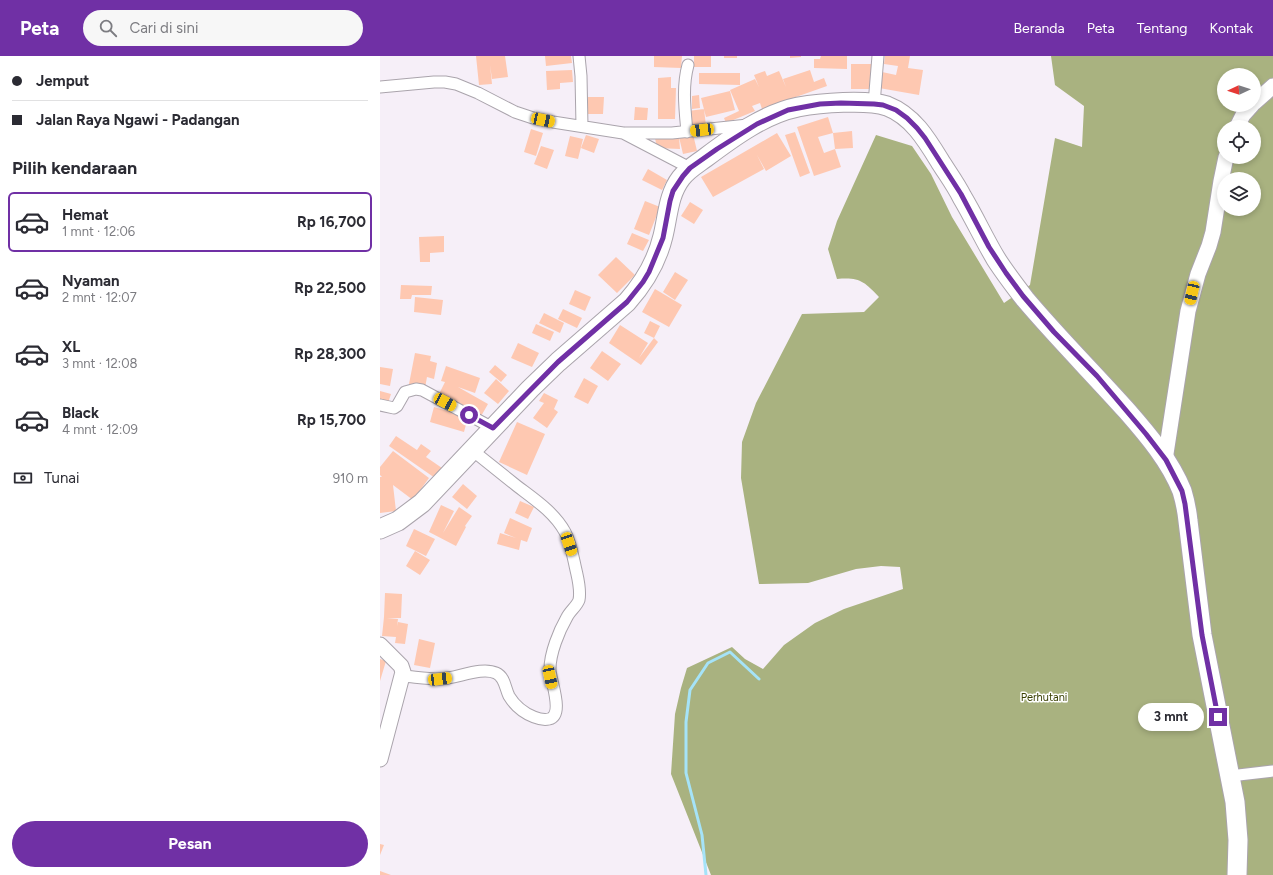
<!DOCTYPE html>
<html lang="id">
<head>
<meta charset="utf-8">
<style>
  body { margin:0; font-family:Figtree,sans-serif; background:#f7f7f7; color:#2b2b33; height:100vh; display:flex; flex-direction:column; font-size:15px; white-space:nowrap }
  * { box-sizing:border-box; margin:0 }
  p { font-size:13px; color:#7c7c81 }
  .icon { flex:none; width:22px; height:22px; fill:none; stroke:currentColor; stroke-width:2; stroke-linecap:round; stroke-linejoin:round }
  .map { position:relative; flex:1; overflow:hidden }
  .drawer { display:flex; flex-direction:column; background:#fff; width:380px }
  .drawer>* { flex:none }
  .banner { display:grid; align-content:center; height:88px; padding:0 12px; background:#fff }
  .needle { width:26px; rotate:266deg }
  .tools { position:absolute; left:837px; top:12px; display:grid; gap:8px }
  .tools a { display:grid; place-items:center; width:44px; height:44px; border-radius:50%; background:#fff; box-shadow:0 2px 6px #0003; font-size:20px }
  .end { position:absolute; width:18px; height:18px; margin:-9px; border:5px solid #7030a5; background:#fff; box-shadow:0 0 0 2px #fff }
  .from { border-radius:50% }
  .bubble { position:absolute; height:28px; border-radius:14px; background:#fff; box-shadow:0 2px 6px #0003; font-size:13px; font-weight:700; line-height:28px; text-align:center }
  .car { position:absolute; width:12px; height:24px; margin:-12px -6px; border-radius:5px; box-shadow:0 0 3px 1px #0007; background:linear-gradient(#f5c518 24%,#345 0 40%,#f5c518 0 76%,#345 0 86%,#f5c518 0) }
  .banner b { display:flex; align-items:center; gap:14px; height:38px; font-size:15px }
  .banner b+b { border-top:1px solid #e1e1e2 }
  .banner i { width:10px; height:10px; background:#2b2b33 }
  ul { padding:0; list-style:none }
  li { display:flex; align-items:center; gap:12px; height:60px; margin:0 8px 6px; padding:0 4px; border:2px solid transparent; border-radius:6px }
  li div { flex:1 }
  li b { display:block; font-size:15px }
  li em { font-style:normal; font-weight:700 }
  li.current { border-color:#7030a5 }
  li>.icon { width:36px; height:36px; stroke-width:1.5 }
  h2 { padding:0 12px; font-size:18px; line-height:48px }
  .pay { display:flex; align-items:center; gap:10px; height:44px; padding:0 12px; font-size:15px }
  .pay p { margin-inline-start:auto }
  .primary-button { display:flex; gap:8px; margin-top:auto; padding:8px 12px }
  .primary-button a { flex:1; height:46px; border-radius:24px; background:#7030a5; color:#fff; font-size:16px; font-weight:700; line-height:46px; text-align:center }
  header { display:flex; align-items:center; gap:24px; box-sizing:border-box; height:56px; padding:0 20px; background:#7030a5; color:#fff }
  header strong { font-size:19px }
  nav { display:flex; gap:22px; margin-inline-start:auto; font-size:14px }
  .search { width:280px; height:36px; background:#f7f7f7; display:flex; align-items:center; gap:10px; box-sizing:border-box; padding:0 14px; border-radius:22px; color:#7c7c81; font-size:15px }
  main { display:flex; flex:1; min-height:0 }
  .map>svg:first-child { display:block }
  .forest { fill:#a9b280; fill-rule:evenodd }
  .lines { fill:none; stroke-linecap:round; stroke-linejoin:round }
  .stream { stroke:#a5e3f8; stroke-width:3 }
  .building { fill:#fec8b1 }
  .street-casing { stroke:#aaa4ac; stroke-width:13 }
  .secondary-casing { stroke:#aaa4ac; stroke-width:17 }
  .highway-casing { stroke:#aaa4ac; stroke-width:21 }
  .street { stroke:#fff; stroke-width:11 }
  .secondary { stroke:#fff; stroke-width:15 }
  .highway { stroke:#fff; stroke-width:19 }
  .route { stroke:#7030a5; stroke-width:5 }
  .labels { text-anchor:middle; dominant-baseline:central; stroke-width:3; stroke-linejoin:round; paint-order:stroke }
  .park-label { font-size:11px; fill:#3a4103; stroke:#fff }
</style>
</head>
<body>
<header>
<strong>Peta</strong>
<div class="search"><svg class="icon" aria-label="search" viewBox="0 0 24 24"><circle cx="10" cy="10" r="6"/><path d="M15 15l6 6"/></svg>Cari di sini</div>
<nav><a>Beranda</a><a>Peta</a><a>Tentang</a><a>Kontak</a></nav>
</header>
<main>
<section class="drawer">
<div class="banner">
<b><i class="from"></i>Jemput</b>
<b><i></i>Jalan Raya Ngawi - Padangan</b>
</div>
<h2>Pilih kendaraan</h2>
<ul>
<li class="current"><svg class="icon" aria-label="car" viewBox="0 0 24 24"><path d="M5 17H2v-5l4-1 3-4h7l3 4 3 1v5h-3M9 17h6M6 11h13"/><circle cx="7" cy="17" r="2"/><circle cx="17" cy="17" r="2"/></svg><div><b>Hemat</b><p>1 mnt · 12:06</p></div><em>Rp 16,700</em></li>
<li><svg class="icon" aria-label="car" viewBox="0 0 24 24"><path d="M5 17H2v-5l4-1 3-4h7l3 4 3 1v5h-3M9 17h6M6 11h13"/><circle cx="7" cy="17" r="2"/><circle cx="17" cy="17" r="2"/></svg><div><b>Nyaman</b><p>2 mnt · 12:07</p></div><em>Rp 22,500</em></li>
<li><svg class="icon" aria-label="car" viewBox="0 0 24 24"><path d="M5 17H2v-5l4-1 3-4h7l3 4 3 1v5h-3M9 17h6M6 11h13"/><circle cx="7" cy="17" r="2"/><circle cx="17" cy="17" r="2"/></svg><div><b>XL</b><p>3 mnt · 12:08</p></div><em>Rp 28,300</em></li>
<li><svg class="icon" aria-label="car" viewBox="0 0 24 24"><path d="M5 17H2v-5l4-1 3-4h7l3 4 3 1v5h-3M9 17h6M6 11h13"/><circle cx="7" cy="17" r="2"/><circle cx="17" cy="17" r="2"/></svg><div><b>Black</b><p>4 mnt · 12:09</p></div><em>Rp 15,700</em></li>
</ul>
<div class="pay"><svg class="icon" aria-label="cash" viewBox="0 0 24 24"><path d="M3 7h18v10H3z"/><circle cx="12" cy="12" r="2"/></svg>Tunai<p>910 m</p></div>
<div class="primary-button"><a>Pesan</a></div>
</section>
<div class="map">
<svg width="893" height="819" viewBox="0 0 893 819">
  <rect width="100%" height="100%" fill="#f6eff8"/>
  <!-- forest -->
  <path class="forest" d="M671 0H893V819H331L291 718 295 658 301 632 307 612 352 591 365 603 383 613 404 589 435 567 464 553 523 533 520 511 501 510 476 513 428 527 379 528 361 422 362 386 376 347 422 258 484 256 499 241C484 225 479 221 457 223L448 193 457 165 496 79 532 90 551 118 572 161 624 247 650 229 675 82 702 91 704 50 675 29ZM844 19H874V49H844ZM844 71H874V101H844ZM844 123H874V153H844Z"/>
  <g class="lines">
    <!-- stream -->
    <path class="stream" d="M326 819 322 779 306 717V666L310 634 328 607 350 596 379 623"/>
  </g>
  <!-- building -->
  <path class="building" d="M96 0H125L128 21 112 23 110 9 112 28 99 29Z
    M165 0H191L192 7 166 10Z
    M274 0H302L301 12 274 11Z
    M314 0H331V11H314Z
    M344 0H357V2H344Z
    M410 0H421V1L410 2Z
    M441 0H467V13L434 12V3H440Z
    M505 0H530L528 12 543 14 539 39 499 32 502 16 516 19 518 10 504 8Z
    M471 8H493V33H471Z
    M192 14 193 26 180 27V33L167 34 166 15Z
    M430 14 434 26 444 22 447 30 382 53 380 47 372 50 375 55 346 67 344 62 359 55 350 34 375 23 379 31 374 19 385 15 387 20 399 15 406 31 403 23Z
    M319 17H360V29L319 28Z
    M291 21V32H296L295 63H278V22Z
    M350 35 355 54 326 61 321 42Z
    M319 39 320 52 312 53V40Z
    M208 41H224L223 58H208Z
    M255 51 268 52 267 64H254Z
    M324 53 326 70 310 72 308 55Z
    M448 61 453 77 438 81 444 97 455 93 461 111 434 120 417 71Z
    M151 73 163 77 156 100 144 96Z
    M472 75 473 92 455 93 453 77Z
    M415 76 430 117 420 121 405 79Z
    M397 77 411 100 386 115 377 99 384 113 333 141 321 121Z
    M313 78 317 95 303 98 299 81Z
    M206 79 219 83 214 97 201 92Z
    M190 80 203 83 198 103 185 100Z
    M299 81 300 93 277 92 275 82Z
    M161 90 174 94 167 113 154 108Z
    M268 113 287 124 282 134 262 124Z
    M265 145 280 151 269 179 254 173Z
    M310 146 323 154 314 168 301 160Z
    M252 177 269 184 263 195 247 188Z
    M64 180V196L50 197V206H40L39 181Z
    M236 201 255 219 237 237 218 219Z
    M295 216 308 224 295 244 283 236Z
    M21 229 52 230 51 239H32L31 243H20Z
    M275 233 302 249 289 271 262 256Z
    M195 234 211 241 205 255 189 248Z
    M35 241 63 244 61 259 34 256Z
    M183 253 202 262 197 272 178 263Z
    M164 257 184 267 180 277 159 267Z
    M270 265 280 270 274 282 264 277Z
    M156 268 174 276 170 285 152 277Z
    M240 269 268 287 259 302 274 282 278 286 261 309 229 287Z
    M138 287 159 297 152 311 131 302Z
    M222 295 241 308 228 325 210 312Z
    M35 297 51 300 50 305 57 307 54 323 47 321 45 332 29 328Z
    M115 309 127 319 121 326 109 316Z
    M66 310 100 322 95 337 78 331 108 348 100 362 59 338 65 326 61 325Z
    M0 311 13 313 10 330 0 328Z
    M204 322 218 330 208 348 194 341Z
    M116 323 129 335 118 348 104 337Z
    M0 335 11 338 7 350 0 348Z
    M164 337 178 344 174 353 178 356 167 372 153 362 164 347 159 345Z
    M54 351 88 361 84 376 50 366Z
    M137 366 165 378 147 419 119 406Z
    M16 380 37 394 41 388 51 395 46 401 62 412 55 422 9 390Z
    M13 395 49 422 33 444 13 429 16 455 0 457V421H2L0 419V411Z
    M83 428 97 440 87 453 72 441Z
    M140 445 154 451 148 463 135 457Z
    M61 449 74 455 63 477 79 451 92 460 85 470 86 471 76 490 49 476Z
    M130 462 152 472 147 486 141 484 139 494 117 488 120 477 136 482 124 477Z
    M34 473 55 483 46 500 26 490Z
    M35 495 50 504 40 519 26 510Z
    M5 537 22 538 21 562H7L18 563 17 570 18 566 28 568 25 588 15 587 16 581 2 580 4 561Z
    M39 583 55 587 50 612 34 609Z
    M0 603 6 605 0 625Z
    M0 788 4 789 0 799Z
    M0 815 11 819H0Z"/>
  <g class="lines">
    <!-- street casing -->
    <g class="street-casing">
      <path id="street" d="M199 0 201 20 202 70
        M0 31 54 26H65L76 28 98 37 135 56 153 62 173 66 243 77 310 112
        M494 48 498 0
        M307 76C305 54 302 31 308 9
        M245 77H292L368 69
        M0 349 14 352 17 350 25 336 36 333 42 334 113 372
        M23 620C35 621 48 623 59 623 76 623 101 610 116 617 125 621 125 632 129 640 135 650 144 657 154 661 159 663 164 664 169 663 185 659 170 624 170 613 170 597 179 575 187 561 190 555 197 550 199 544 201 534 198 523 196 514 193 501 191 487 185 476 174 456 154 443 137 430 122 418 107 406 92 394
        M850 720 893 715"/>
    </g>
    <!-- secondary casing -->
    <g class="secondary-casing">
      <path id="secondary" d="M874 47 893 30
        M857 71 863 59 872 49
        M785 404 808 255 818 218 829 190 833 176 841 125 846 101
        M0 589 21 610 23 616 0 703"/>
    </g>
    <!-- highway casing -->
    <g class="highway-casing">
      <path id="highway" d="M0 473 18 465 42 447 150 333 178 306 247 246C264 227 277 205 283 180 288 160 288 139 301 122 308 113 317 108 325 102 353 81 384 58 418 51 440 47 487 43 507 50 533 60 547 84 561 107 568 118 576 129 582 141 594 161 604 183 616 203 625 217 635 230 645 243 677 281 713 317 747 355 768 379 790 405 802 435 805 445 807 455 808 465L822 579 855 746 858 784 857 819"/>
    </g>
    <!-- street -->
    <use href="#street" class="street"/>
    <!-- secondary -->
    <use href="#secondary" class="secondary"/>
    <!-- highway -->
    <use href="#highway" class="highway"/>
  </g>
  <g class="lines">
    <!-- route -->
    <path class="route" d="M89 359 113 372 178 306 247 246 263 226 269 216 283 182 290 145 293 135 303 120 310 112 337 93 377 68 408 54 440 48 461 47 494 48 503 49 516 54 527 62 537 72 545 82 581 138 609 191 626 217 643 240 674 276 717 320 766 378 786 404 802 435 805 448 822 579 838 661"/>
  </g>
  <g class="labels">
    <!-- park labels -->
    <g class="park-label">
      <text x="664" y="641">Perhutani</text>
    </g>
  </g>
</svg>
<div class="tools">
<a><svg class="needle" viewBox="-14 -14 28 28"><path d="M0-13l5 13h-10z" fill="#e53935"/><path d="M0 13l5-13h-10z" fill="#7c7c81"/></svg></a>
<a><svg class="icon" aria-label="locate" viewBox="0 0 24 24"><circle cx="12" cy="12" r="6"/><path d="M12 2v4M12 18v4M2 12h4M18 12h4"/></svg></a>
<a><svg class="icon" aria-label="layers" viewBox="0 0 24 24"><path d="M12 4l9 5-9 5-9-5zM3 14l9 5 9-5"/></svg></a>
</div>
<i class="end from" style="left:89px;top:359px"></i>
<i class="end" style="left:838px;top:661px"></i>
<div class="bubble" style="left:758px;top:647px;width:66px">3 mnt</div>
<i class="car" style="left:163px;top:64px;rotate:102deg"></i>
<i class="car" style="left:322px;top:74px;rotate:263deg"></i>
<i class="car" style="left:812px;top:237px;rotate:193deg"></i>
<i class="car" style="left:65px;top:346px;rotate:118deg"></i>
<i class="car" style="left:189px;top:488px;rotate:161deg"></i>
<i class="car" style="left:170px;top:621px;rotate:168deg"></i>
<i class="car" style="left:60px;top:623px;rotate:83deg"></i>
</div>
</main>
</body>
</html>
